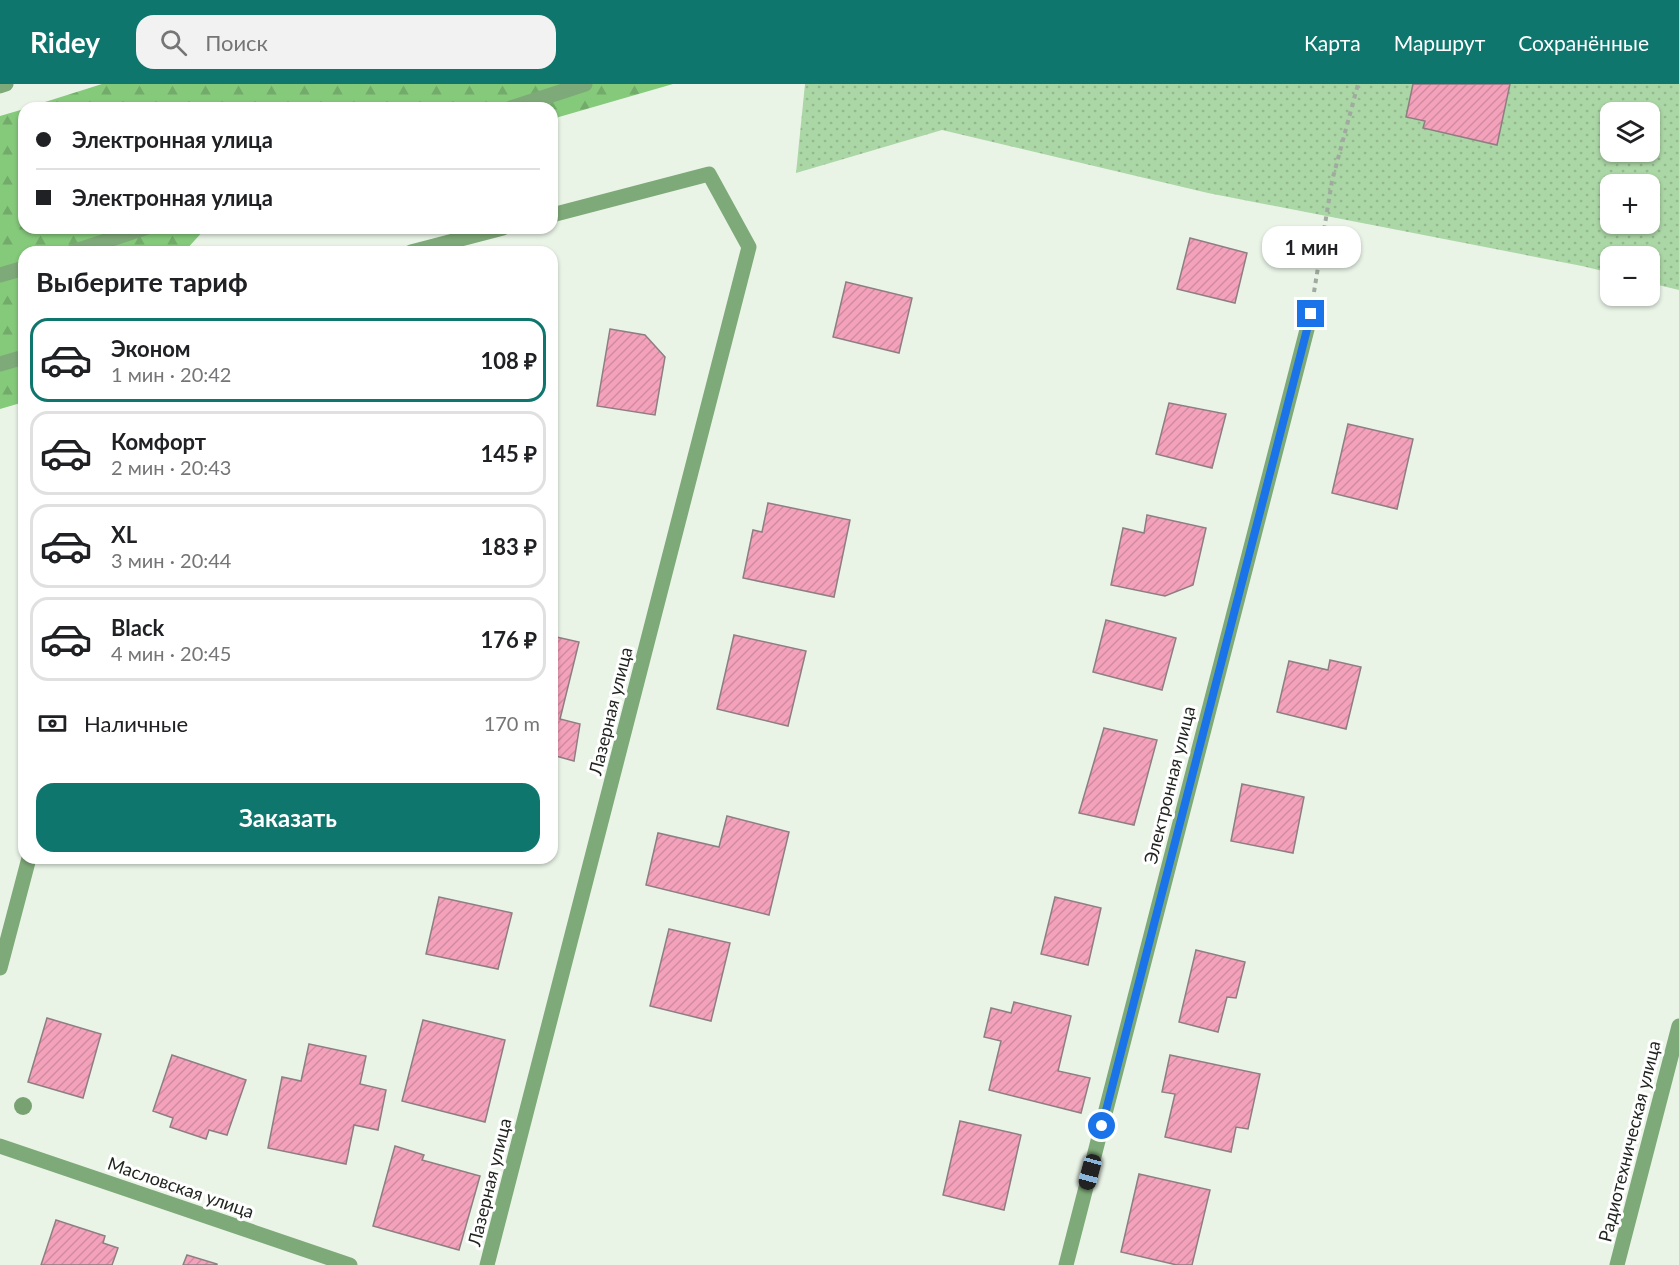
<!DOCTYPE html>
<html lang="ru">
<head>
<meta charset="utf-8">
<style>
  body { margin:0; font-family:Lato,sans-serif; background:#f2f2f2; color:#202124; height:100vh; display:flex; flex-direction:column; font-size:22px; white-space:nowrap }
  * { box-sizing:border-box; margin:0 }
  p { font-size:20px; color:#757577 }
  .icon { flex:none; width:33px; height:33px; fill:none; stroke:currentColor; stroke-width:2; stroke-linecap:round; stroke-linejoin:round }
  .map { position:relative; flex:1; overflow:hidden }
  .drawer { position:absolute; left:18px; top:162px; width:540px; height:618px; display:flex; flex-direction:column; background:#fff; border-radius:18px; box-shadow:0 2px 4px #0004 }
  .drawer>* { flex:none }
  .hud { position:absolute; left:18px; top:18px; width:540px; height:132px; border-radius:18px; box-shadow:0 2px 4px #0004; display:grid; align-content:center; height:132px; padding:0 18px; background:#fff }
  .controls { position:absolute; left:1600px; top:18px; display:grid; gap:12px }
  .controls a { display:grid; place-items:center; width:60px; height:60px; border-radius:12px; background:#fff; box-shadow:0 2px 4px #0004; font-size:30px }
  .end { position:absolute; width:27px; height:27px; margin:-14px; border:8px solid #1a73e8; background:#fff; box-shadow:0 0 0 3px #fff }
  .from { border-radius:50% }
  .bubble { position:absolute; height:42px; border-radius:18px; background:#fff; box-shadow:0 2px 4px #0004; font-size:20px; font-weight:700; line-height:42px; text-align:center }
  .car { position:absolute; width:18px; height:36px; margin:-18px -9px; border-radius:8px; box-shadow:0 0 4px 2px #0007; background:linear-gradient(#222 24%,#8ab4d8 0 40%,#222 0 76%,#8ab4d8 0 86%,#222 0) }
  .hud b { display:flex; align-items:center; gap:21px; height:57px; font-size:22px }
  .hud b+b { border-top:2px solid #e0e0e0 }
  .hud i { width:15px; height:15px; background:#202124 }
  ul { padding:0; list-style:none }
  li { display:flex; align-items:center; gap:18px; height:84px; margin:0 12px 9px; padding:0 6px; border:3px solid #e0e0e0; border-radius:18px }
  li div { flex:1 }
  li b { display:block; font-size:22px }
  li em { font-style:normal; font-weight:700 }
  li.selected { border-color:#0f766e }
  li>.icon { width:54px; height:54px; stroke-width:1.5 }
  h2 { padding:0 18px; font-size:27px; line-height:72px }
  .pay { display:flex; align-items:center; gap:15px; height:66px; padding:0 18px; font-size:22px }
  .pay p { margin-inline-start:auto }
  .button { display:flex; gap:12px; margin-top:auto; padding:12px 18px }
  .button a { flex:1; height:69px; border-radius:18px; background:#0f766e; color:#fff; font-size:24px; font-weight:700; line-height:69px; text-align:center }
  header { display:flex; align-items:center; gap:36px; box-sizing:border-box; height:84px; padding:0 30px; background:#0f766e; color:#fff }
  header strong { font-size:28px }
  nav { display:flex; gap:33px; margin-inline-start:auto; font-size:21px }
  .search { width:420px; height:54px; background:#f2f2f2; display:flex; align-items:center; gap:15px; box-sizing:border-box; padding:0 21px; border-radius:18px; color:#757577; font-size:22px }
  .map>svg:first-child { display:block }
  .grass { fill:url(#grass-dots); fill-rule:evenodd }
  .forest { fill:url(#forest-firs) }
  .building { fill:url(#building-hatch); stroke:#8e7e82; stroke-width:1.5 }
  .lines { fill:none; stroke-linecap:round; stroke-linejoin:round }
  .path { stroke:#a1aaa0; stroke-width:4; stroke-dasharray:4.5 4.5; stroke-linecap:butt }
  .minor { stroke:#7ea978; stroke-width:15 }
  .tree { fill:#79a272 }
  .route { stroke:#1a73e8; stroke-width:8 }
  .labels { text-anchor:middle; dominant-baseline:central; stroke-width:6; stroke-linejoin:round; paint-order:stroke }
  .street-label { font-size:18px; fill:#222621; stroke:#fff }
</style>
</head>
<body>
<header>
<strong>Ridey</strong>
<div class="search"><svg class="icon" aria-label="search" viewBox="0 0 24 24"><circle cx="10" cy="10" r="6"/><path d="M15 15l6 6"/></svg>Поиск</div>
<nav><a>Карта</a><a>Маршрут</a><a>Сохранённые</a></nav>
</header>
<div class="map">
<svg width="1679" height="1181" viewBox="0 0 1679 1181">
  <defs>
    <pattern id="grass-dots" width="8" height="8" patternUnits="userSpaceOnUse" patternTransform="scale(1.5)"><rect width="8" height="8" fill="#abd6a5"/><path d="M2 2h.1M6 6h.1" fill="none" stroke="#93b88e" stroke-width="1.8" stroke-linecap="round"/></pattern>
    <pattern id="forest-firs" width="22" height="20" patternUnits="userSpaceOnUse" patternTransform="scale(1.5)"><rect width="22" height="20" fill="#85c97b"/><path d="M5 1l3.5 6h-7zM16 11l3.5 6h-7z" fill="#73ac6a"/></pattern>
    <pattern id="building-hatch" width="6" height="6" patternUnits="userSpaceOnUse" patternTransform="scale(1.5)"><rect width="6" height="6" fill="#f4a2bb"/><path d="M-1 1l2-2M0 6l6-6M5 7l2-2" fill="none" stroke="#d18ba0"/></pattern>
  </defs>
  <rect width="100%" height="100%" fill="#e9f4e7"/>
  <!-- grass -->
  <path class="grass" d="M805 0H1679V206L1650 199V172H1611V189L1582 182 1208 109 942 46 796 89ZM1611 28H1650V68H1611ZM1611 100H1650V140H1611Z"/>
  <!-- forest -->
  <path class="forest" d="M102 0H673L552 35V24H26Z
    M24 25V144H206L184 168H24V318L0 325V32Z"/>
  <!-- building -->
  <path class="building" d="M1413 0H1510L1497 61 1423 44 1425 37 1406 33Z
    M1190 154 1247 169 1235 219 1177 205Z
    M846 198 912 214 899 269 833 253Z
    M610 245 645 251 665 273 655 331 597 322Z
    M1169 319 1226 330 1212 384 1156 370Z
    M1348 340 1413 355 1397 425 1332 409Z
    M768 419 850 436 834 513 743 494 753 446 762 448Z
    M1147 431 1206 444 1193 501 1165 512 1111 501 1123 444 1144 449Z
    M1106 536 1176 554 1162 606 1093 588Z
    M734 551 806 567 788 642 717 625Z
    M552 552 579 558 560 635 580 640 574 677 552 671Z
    M1330 576 1361 583 1346 645 1277 628 1289 577 1328 586Z
    M1104 644 1157 656 1134 741 1079 729Z
    M1242 700 1304 713 1293 769 1231 757Z
    M727 732 789 748 769 831 646 801 658 749 719 763Z
    M439 813 512 829 498 885 426 870Z
    M1055 813 1101 824 1088 881 1041 870Z
    M669 845 730 859 711 937 650 922Z
    M1196 866 1245 878 1236 914 1227 913 1218 948 1179 938Z
    M1014 918 1071 932 1058 987 1090 994 1081 1029 989 1006 1001 957 984 953 991 924 1011 929Z
    M47 934 101 950 83 1014 28 998Z
    M423 936 505 956 485 1038 402 1017Z
    M309 960 366 972 360 1000 386 1006 378 1046 354 1041 346 1080 268 1064 282 993 301 997Z
    M172 971 246 996 227 1051 209 1046 206 1055 170 1043 173 1034 153 1027Z
    M1170 971 1260 990 1248 1045 1236 1043 1231 1068 1165 1053 1175 1010 1162 1008Z
    M960 1037 1021 1051 1004 1126 943 1111Z
    M395 1062 424 1071 422 1076 480 1092 459 1166 373 1142Z
    M1139 1090 1210 1106 1192 1181H1177L1121 1168Z
    M56 1136 105 1152 103 1159 118 1164 112 1181H41Z
    M187 1171 217 1180V1181H183Z"/>
  <g class="lines">
    <!-- path -->
    <path class="path" d="M1314 208 1332 97 1358 0"/>
    <!-- minor -->
    <path class="minor" d="M0 2 6 0
      M511 24 585 0
      M72 168 145 144
      M411 168 503 144
      M0 191 24 184
      M0 280 24 273
      M0 884 29 774
      M0 1062 350 1181
      M487 1181 749 163 709 90 552 131
      M1066 1181 1311 230
      M1617 1181 1679 942"/>
  </g>
  <!-- trees -->
  <circle class="tree" cx="23" cy="1022" r="9"/>
  <g class="lines">
    <!-- route -->
    <path class="route" d="M1102 1042 1311 230"/>
  </g>
  <g class="labels">
    <!-- street labels -->
    <g class="street-label">
      <text transform="translate(610 627) rotate(-76)">Лазерная улица</text>
      <text transform="translate(1169 701) rotate(-76)">Электронная улица</text>
      <text transform="translate(1629 1057) rotate(-76)">Радиотехническая улица</text>
      <text transform="translate(489 1098) rotate(-76)">Лазерная улица</text>
      <text transform="translate(181 1103) rotate(19)">Масловская улица</text>
    </g>
  </g>
</svg>
<div class="controls">
<a><svg class="icon" aria-label="layers" viewBox="0 0 24 24"><path d="M12 4l9 5-9 5-9-5zM3 14l9 5 9-5"/></svg></a>
<a>+</a>
<a>−</a>
</div>
<i class="end from" style="left:1102px;top:1042px"></i>
<i class="end" style="left:1311px;top:230px"></i>
<div class="bubble" style="left:1262px;top:142px;width:99px">1 мин</div>
<i class="car" style="left:1090px;top:1088px;rotate:195deg"></i>
<div class="hud">
<b><i class="from"></i>Электронная улица</b>
<b><i></i>Электронная улица</b>
</div>
<section class="drawer">
<h2>Выберите тариф</h2>
<ul>
<li class="selected"><svg class="icon" aria-label="car" viewBox="0 0 24 24"><path d="M5 17H2v-5l4-1 3-4h7l3 4 3 1v5h-3M9 17h6M6 11h13"/><circle cx="7" cy="17" r="2"/><circle cx="17" cy="17" r="2"/></svg><div><b>Эконом</b><p>1 мин · 20:42</p></div><em>108 ₽</em></li>
<li><svg class="icon" aria-label="car" viewBox="0 0 24 24"><path d="M5 17H2v-5l4-1 3-4h7l3 4 3 1v5h-3M9 17h6M6 11h13"/><circle cx="7" cy="17" r="2"/><circle cx="17" cy="17" r="2"/></svg><div><b>Комфорт</b><p>2 мин · 20:43</p></div><em>145 ₽</em></li>
<li><svg class="icon" aria-label="car" viewBox="0 0 24 24"><path d="M5 17H2v-5l4-1 3-4h7l3 4 3 1v5h-3M9 17h6M6 11h13"/><circle cx="7" cy="17" r="2"/><circle cx="17" cy="17" r="2"/></svg><div><b>XL</b><p>3 мин · 20:44</p></div><em>183 ₽</em></li>
<li><svg class="icon" aria-label="car" viewBox="0 0 24 24"><path d="M5 17H2v-5l4-1 3-4h7l3 4 3 1v5h-3M9 17h6M6 11h13"/><circle cx="7" cy="17" r="2"/><circle cx="17" cy="17" r="2"/></svg><div><b>Black</b><p>4 мин · 20:45</p></div><em>176 ₽</em></li>
</ul>
<div class="pay"><svg class="icon" aria-label="cash" viewBox="0 0 24 24"><path d="M3 7h18v10H3z"/><circle cx="12" cy="12" r="2"/></svg>Наличные<p>170 m</p></div>
<div class="button"><a>Заказать</a></div>
</section>
</div>
</body>
</html>
